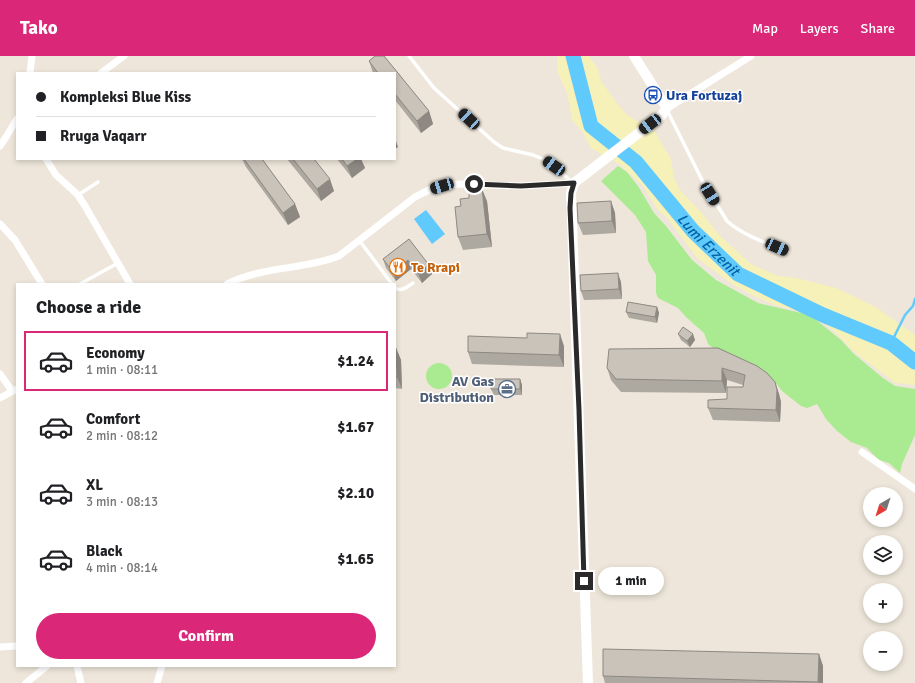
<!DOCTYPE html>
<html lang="en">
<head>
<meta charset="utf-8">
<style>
  body { margin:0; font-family:Signika,sans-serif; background:#f6f6f6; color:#202124; height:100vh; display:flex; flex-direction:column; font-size:15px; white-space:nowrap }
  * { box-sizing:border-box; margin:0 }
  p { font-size:13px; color:#757577 }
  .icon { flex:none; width:22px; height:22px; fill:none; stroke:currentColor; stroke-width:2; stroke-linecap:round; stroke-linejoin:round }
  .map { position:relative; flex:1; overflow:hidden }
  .sheet { position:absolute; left:16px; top:227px; width:380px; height:384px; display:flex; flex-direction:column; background:#fff; border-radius:0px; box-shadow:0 2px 6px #0003 }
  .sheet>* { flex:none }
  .guide { position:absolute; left:16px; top:16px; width:380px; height:88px; border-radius:0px; box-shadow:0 2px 6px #0003; display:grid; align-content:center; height:88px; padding:0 20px; background:#fff }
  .needle { width:26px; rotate:219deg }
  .fabs { position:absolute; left:863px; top:431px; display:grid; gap:8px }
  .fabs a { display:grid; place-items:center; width:40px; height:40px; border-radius:50%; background:#fff; box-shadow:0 2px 6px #0003; font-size:20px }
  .end { position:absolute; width:18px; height:18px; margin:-9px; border:5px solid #2a2a2a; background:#fff; box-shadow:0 0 0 2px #fff }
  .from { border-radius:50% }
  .bubble { position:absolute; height:28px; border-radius:14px; background:#fff; box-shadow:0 2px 6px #0003; font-size:13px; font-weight:700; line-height:28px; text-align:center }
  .car { position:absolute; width:12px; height:24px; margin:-12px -6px; border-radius:5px; box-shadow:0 0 3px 1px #0007; background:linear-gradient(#222 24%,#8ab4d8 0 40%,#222 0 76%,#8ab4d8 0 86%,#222 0) }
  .guide b { display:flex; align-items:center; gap:14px; height:38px; font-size:15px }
  .guide b+b { border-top:1px solid #e0e0e0 }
  .guide i { width:10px; height:10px; background:#202124 }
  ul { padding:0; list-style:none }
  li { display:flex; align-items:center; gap:12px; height:60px; margin:0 8px 6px; padding:0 12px; border:2px solid transparent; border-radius:0px }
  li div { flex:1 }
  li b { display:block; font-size:15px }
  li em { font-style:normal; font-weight:700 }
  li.on { border-color:#db2777 }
  li>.icon { width:36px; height:36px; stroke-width:1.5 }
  h2 { padding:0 20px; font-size:18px; line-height:48px }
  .action { display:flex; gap:8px; margin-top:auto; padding:8px 20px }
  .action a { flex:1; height:46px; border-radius:24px; background:#db2777; color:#fff; font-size:16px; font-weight:700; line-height:46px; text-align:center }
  header { display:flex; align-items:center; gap:24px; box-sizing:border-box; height:56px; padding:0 20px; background:#db2777; color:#fff }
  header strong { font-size:19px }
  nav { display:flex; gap:22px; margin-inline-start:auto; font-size:14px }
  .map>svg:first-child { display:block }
  .green { fill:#aaea90 }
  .sand { fill:#f6f0b9 }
  .water { fill:#61cafc }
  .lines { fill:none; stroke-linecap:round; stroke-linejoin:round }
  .stream { stroke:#61cafc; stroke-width:2.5 }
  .river { stroke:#61cafc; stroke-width:15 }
  .lane { stroke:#fff; stroke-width:3.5 }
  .street { stroke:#fff; stroke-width:7 }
  .secondary { stroke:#fff; stroke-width:10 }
  .wall { fill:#ada8a0 }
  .shaded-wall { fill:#8d8882 }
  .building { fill:#c9c3ba; stroke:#8d8882 }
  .route { stroke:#2a2a2a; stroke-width:5 }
  .labels { text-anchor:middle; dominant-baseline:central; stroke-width:3; stroke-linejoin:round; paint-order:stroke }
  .transit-label { font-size:14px; font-weight:bold; fill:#164399; stroke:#fff; text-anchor:start }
  .food-label { font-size:14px; font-weight:bold; fill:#c56008; stroke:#fff; text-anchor:start }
  .service-label { font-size:14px; font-weight:bold; fill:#4e5e75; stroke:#fff; text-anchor:end }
  .water-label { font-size:15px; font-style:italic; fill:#0064a7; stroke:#fff }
</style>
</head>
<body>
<header>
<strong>Tako</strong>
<nav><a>Map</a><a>Layers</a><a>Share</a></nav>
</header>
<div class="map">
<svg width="915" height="627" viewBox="0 0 915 627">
  <rect width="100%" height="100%" fill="#eee6da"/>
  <!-- green -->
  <path class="green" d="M618 110 627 116 638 130 654 157 666 170 692 204 716 224 758 247 810 259 841 284 854 298 883 322 895 330 915 333V379L902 408 900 417 889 407 879 404 867 392 851 386 837 375 826 363 817 348 807 352 801 350 782 335 775 326 761 315 718 296 708 288 704 277 686 261 678 252 658 242 656 237V219L648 205 646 176 635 159 601 125Z
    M426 320a13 13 0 1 1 26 0a13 13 0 1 1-26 0Z"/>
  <!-- sand -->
  <path class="sand" d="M557 0H589L598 13 601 25 619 50 627 59 655 76 671 103 674 122 680 134 701 156 720 180 751 208 778 220 796 222 836 232 874 250 915 279V329L895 327 853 295 836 277 811 257 777 250 756 241 735 230 698 203 667 162 658 154 642 129 619 108 591 92 583 77 572 64 567 37 557 15Z"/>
  <!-- water -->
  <path class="water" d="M426 154 445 178 432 188 414 163Z"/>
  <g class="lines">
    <!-- stream -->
    <path class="stream" d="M891 287 905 259 913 250 915 243"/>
    <!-- river -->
    <path class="river" id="s1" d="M573 0 591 70 636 106 693 175 738 218 823 259 891 287 915 306"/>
    <!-- lane -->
    <path class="lane" d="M409 0 434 32 494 86 503 92 533 99 543 103 554 110 573 127
      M667 54 703 126 727 165C742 179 769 188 788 196
      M78 139 98 126
      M359 184 392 228
      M80 228 118 207
      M395 232C402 236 407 231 413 227"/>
    <!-- street -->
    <path class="street" d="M30 17 32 0
      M101 17 124 0
      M666 53 751 0
      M0 90 6 81 17 63
      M46 103 56 119 78 139 85 150 130 228
      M0 168 15 184 42 228
      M227 228C262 210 303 214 339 200L415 141 431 133 442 130 458 128 521 130 574 127
      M0 318 12 335
      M0 342 17 333
      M862 396 915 433
      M0 591 17 590
      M77 610 81 627
      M26 627 47 610
      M157 627 162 610"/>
    <!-- secondary -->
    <path class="secondary" d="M588 627 571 137 574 127 662 59 666 53 665 49 634 0"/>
  </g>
  <!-- wall -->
  <path class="wall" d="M375 0H384L429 55 433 68 421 77 395 44V17H373L369 5Z
    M242 103H262L295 148 300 161 288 169 246 111Z
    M287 103H314L334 135 321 145Z
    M337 103H361L365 112 352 122Z
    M487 145 492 191 463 194 458 181 461 150Z
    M611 145 615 157 616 177 583 179 578 167Z
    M409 183 432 218 422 227 411 213 396 225 386 212 383 203Z
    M621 226 622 243 584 244 581 235Z
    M657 251 659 257 657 267 629 262 626 256Z
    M678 278 695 284 690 291 681 284Z
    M564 290V311L472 308 468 296Z
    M395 292H396L401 304 402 333 395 332Z
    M718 292 775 326 779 338 781 346 780 366 713 364 708 352 727 343 743 331V329L727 324 726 337 621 336 611 324 607 312Z
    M520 323 522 329V339H494L491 333Z
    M819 598 823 610V627H605L603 620Z"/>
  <!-- shaded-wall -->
  <path class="shaded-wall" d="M429 55 433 68 421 77 417 65Z
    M395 82 398 91 395 93Z
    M357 103H361L365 112 352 122 347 110Z
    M330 123 334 135 321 145 317 133Z
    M482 133 487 145 492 191 487 178Z
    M611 145 615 157 616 177 612 165Z
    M295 148 300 161 288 169 283 157Z
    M408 204 411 213 396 225 393 216Z
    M429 209 432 218 422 227 418 217Z
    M618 217 621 226 622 243 619 233Z
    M657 251 659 257 657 267 655 261Z
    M560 278 564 290V311L559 299Z
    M693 278 695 284 690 291 687 285Z
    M396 292 401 304 402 333 397 321Z
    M722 312 727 324 726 337 722 325Z
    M520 323 522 329V339L520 333Z
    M775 326 779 338 781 346 780 366 776 354Z
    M819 598 823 610V627H819L818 626Z"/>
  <!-- building -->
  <path class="building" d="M375 0H384L429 55 417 65 395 38V17H378L369 5Z
    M244 103H262L295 148 283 157Z
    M293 103H314L330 123 317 133Z
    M342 103H357L347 110Z
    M482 133 487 178 458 181 455 151 461 150 460 143 469 142V135Z
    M611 145 612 165 578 167 577 147Z
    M409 183 429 209 418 217 408 204 393 216 383 203Z
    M618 217 619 233 581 235 580 219Z
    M628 246 657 251 655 261 626 256Z
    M683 271 693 278 687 285 678 278Z
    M527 277 560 278 559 299 468 296V280L527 282Z
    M395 292H396L397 321 395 320Z
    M718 292 757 310 767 317 775 326 777 334 776 354 708 352V344L727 343V331H743L745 319 722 312V325L616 323 607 312 609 293Z
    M492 323H520V333H491Z
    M603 593 819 598 818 626 603 620Z"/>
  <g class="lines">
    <!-- route -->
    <path class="route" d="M474 128 521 130 574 127 571 137 570 152 579 354 584 525"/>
  </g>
  <!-- icons -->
  <defs>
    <g id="bus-ring" transform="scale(0.9)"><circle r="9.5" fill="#fff" stroke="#1a4fb4" stroke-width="1.5"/><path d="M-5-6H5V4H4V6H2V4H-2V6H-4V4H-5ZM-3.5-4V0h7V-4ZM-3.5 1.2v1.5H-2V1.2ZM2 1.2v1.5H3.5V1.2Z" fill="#1a4fb4"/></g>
    <g id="restaurant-ring" transform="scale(0.9)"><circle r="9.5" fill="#fff" stroke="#e8710a" stroke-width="1.5"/><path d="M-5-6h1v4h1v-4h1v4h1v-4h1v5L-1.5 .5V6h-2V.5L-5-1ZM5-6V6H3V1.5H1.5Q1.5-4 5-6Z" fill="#e8710a"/></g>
    <g id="office-ring" transform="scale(0.9)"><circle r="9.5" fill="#fff" stroke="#5c6f8a" stroke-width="1.5"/><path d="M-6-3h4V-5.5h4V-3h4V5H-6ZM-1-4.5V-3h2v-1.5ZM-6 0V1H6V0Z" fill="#5c6f8a"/></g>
  </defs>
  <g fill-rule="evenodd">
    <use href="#bus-ring" x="653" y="39"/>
    <use href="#restaurant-ring" x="398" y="211"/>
    <use href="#office-ring" x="507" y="333"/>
  </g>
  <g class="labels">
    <!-- transit labels -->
    <g class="transit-label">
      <text x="666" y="39">Ura Fortuzaj</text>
    </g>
    <!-- food labels -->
    <g class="food-label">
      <text x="411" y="211">Te Rrapi</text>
    </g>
    <!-- service labels -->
    <g class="service-label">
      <text x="494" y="325">AV Gas<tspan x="494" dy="16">Distribution</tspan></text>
    </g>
    <!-- water labels -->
    <g class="water-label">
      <text stroke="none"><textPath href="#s1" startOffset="240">Lumi Erzenit</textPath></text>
    </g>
  </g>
</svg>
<div class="fabs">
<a><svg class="needle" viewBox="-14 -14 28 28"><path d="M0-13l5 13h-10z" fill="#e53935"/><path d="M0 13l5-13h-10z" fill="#757577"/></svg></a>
<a><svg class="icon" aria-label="layers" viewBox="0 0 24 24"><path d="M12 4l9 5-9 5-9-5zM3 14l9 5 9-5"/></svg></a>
<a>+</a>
<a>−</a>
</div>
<i class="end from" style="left:474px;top:128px"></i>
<i class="end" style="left:584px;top:525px"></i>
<div class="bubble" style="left:598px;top:511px;width:66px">1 min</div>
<i class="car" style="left:469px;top:63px;rotate:313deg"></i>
<i class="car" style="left:650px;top:68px;rotate:233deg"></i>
<i class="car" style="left:554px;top:110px;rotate:305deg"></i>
<i class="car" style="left:442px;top:130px;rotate:254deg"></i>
<i class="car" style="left:710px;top:138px;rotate:148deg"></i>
<i class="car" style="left:777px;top:191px;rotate:114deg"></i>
<div class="guide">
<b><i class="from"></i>Kompleksi Blue Kiss</b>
<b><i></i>Rruga Vaqarr</b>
</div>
<section class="sheet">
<h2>Choose a ride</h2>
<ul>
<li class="on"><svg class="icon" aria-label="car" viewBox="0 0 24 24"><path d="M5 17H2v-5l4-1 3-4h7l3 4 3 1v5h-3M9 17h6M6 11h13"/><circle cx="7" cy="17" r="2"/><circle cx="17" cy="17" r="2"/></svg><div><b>Economy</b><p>1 min · 08:11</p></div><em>$1.24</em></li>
<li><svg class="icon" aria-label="car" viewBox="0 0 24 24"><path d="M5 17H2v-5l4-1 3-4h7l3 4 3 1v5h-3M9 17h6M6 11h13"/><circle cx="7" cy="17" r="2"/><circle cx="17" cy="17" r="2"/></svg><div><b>Comfort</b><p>2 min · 08:12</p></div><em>$1.67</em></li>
<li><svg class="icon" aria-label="car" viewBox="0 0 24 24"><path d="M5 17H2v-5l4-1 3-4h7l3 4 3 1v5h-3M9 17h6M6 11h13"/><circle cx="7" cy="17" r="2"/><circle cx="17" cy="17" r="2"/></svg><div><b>XL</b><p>3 min · 08:13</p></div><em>$2.10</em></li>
<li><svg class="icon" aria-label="car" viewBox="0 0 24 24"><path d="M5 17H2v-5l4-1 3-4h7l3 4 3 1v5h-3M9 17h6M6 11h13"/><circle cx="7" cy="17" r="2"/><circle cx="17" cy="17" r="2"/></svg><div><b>Black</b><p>4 min · 08:14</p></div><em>$1.65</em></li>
</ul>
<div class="action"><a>Confirm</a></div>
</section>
</div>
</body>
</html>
